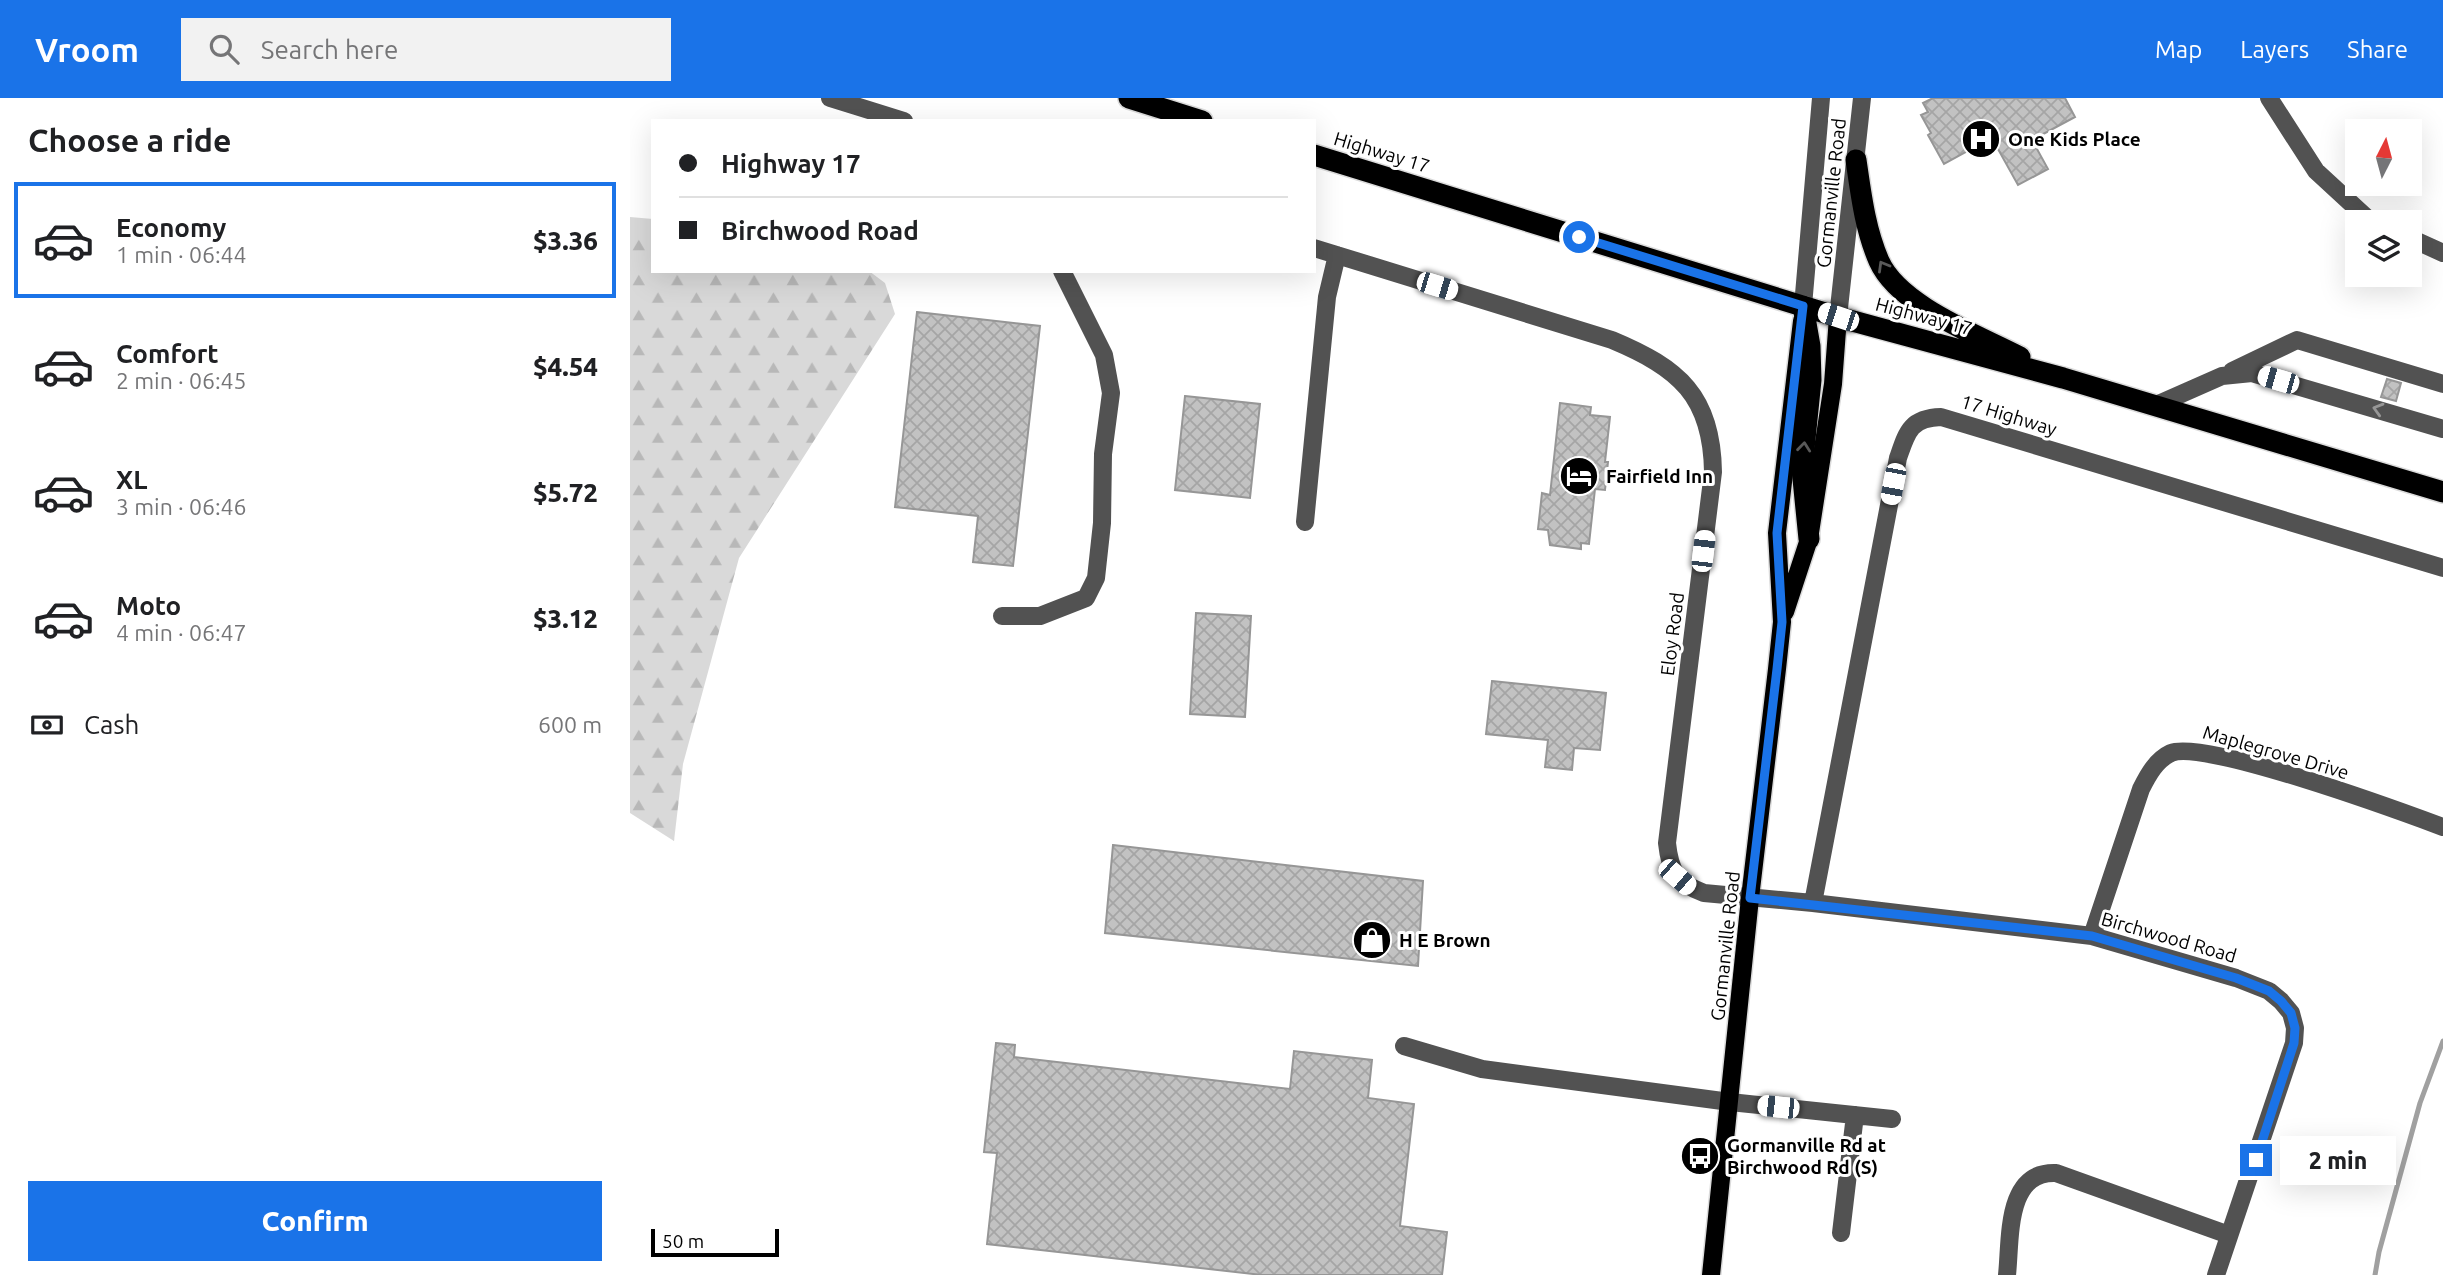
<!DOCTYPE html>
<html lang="en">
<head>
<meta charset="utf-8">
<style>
  body { margin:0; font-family:Ubuntu,sans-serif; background:#f2f2f2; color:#202124; height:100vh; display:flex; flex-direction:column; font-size:26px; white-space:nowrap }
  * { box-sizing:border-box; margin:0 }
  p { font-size:23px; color:#757577 }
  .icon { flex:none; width:38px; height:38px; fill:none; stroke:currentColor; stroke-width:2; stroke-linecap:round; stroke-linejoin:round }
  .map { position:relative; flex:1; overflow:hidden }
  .drawer { display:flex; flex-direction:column; background:#fff; width:630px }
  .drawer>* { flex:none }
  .top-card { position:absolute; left:21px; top:21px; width:665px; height:154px; border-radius:0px; box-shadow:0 7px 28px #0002; display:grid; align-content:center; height:154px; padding:0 28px; background:#fff }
  .needle { width:46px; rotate:6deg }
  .buttons { position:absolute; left:1715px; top:21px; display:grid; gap:14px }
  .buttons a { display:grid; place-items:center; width:77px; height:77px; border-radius:0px; background:#fff; box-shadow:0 7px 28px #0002; font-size:35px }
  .scale { position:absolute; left:21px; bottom:18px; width:128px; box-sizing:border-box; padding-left:7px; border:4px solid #000; border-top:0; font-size:19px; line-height:24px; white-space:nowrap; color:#000; -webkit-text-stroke:5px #fff; paint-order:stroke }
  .end { position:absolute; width:32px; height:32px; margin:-16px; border:9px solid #1a73e8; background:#fff; box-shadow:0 0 0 4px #fff }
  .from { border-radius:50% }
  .bubble { position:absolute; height:49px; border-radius:0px; background:#fff; box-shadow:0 7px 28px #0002; font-size:23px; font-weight:800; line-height:49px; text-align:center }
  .car { position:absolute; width:21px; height:42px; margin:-21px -10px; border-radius:9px; box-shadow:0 0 5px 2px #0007; background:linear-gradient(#fff 24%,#345 0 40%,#fff 0 76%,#345 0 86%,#fff 0) }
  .top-card b { display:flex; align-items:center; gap:24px; height:66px; font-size:26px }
  .top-card b+b { border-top:2px solid #e0e0e0 }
  .top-card i { width:18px; height:18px; background:#202124 }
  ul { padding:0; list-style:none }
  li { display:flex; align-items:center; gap:21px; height:116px; margin:0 14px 10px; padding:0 14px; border:4px solid transparent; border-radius:0px }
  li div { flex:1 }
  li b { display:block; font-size:26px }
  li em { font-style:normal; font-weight:800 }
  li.selected { border-color:#1a73e8 }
  li>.icon { width:63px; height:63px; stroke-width:1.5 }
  h2 { padding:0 28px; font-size:32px; line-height:84px }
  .pay { display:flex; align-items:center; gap:18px; height:77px; padding:0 28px; font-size:26px }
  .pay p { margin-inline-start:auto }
  .primary-button { display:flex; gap:14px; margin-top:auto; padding:14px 28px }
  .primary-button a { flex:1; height:80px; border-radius:0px; background:#1a73e8; color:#fff; font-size:28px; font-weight:800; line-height:80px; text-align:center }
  header { display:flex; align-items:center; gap:42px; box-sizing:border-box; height:98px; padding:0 35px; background:#1a73e8; color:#fff }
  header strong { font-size:33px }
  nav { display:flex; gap:38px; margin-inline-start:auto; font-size:24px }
  .search { width:490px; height:63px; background:#f2f2f2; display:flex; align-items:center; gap:18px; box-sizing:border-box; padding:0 24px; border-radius:0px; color:#757577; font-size:26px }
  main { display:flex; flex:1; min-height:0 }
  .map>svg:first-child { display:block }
  .forest { fill:url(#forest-firs) }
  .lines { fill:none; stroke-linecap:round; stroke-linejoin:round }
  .stream { stroke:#a0a0a0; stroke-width:5 }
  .building { fill:url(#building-cross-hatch); stroke:#969696; stroke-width:2 }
  .major-casing { stroke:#dbdbdb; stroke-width:21 }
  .highway-casing { stroke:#dbdbdb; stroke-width:24 }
  .minor { stroke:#525252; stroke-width:18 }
  .major { stroke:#000; stroke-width:18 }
  .highway { stroke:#000; stroke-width:21 }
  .oneway { stroke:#595959 }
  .oneway2 { stroke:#979797 }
  .route { stroke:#1a73e8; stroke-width:9 }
  .labels { text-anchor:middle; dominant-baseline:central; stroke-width:6; stroke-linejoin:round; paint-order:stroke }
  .poi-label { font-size:19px; font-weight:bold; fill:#000; stroke:#fff; text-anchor:start }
  .street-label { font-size:19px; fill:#000; stroke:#fff }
</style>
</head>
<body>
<header>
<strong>Vroom</strong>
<div class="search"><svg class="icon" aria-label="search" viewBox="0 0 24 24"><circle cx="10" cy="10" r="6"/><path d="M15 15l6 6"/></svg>Search here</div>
<nav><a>Map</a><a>Layers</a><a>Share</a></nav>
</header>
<main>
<section class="drawer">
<h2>Choose a ride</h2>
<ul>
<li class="selected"><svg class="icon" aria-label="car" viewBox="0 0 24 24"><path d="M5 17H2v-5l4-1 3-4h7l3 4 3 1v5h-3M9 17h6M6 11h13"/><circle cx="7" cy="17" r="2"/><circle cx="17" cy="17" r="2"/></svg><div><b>Economy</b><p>1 min · 06:44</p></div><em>$3.36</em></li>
<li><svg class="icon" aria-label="car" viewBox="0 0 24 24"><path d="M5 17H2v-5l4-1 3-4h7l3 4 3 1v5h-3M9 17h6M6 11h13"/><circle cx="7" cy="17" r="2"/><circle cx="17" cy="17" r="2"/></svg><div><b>Comfort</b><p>2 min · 06:45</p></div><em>$4.54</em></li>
<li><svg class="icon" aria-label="car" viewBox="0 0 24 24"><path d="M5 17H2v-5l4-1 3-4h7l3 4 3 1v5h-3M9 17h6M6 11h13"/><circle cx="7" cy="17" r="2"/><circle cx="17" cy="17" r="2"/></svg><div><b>XL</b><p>3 min · 06:46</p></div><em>$5.72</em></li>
<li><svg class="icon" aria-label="car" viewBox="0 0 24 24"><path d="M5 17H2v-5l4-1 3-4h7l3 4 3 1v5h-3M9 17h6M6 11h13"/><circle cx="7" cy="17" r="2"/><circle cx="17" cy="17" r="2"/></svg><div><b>Moto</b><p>4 min · 06:47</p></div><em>$3.12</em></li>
</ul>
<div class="pay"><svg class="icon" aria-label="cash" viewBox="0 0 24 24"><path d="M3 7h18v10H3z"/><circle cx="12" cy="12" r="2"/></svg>Cash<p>600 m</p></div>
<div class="primary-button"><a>Confirm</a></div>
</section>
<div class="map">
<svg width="1813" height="1177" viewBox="0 0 1813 1177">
  <defs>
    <pattern id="forest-firs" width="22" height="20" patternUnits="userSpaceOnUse" patternTransform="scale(1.75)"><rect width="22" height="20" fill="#d9d9d9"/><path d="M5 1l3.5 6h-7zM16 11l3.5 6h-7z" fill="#b8b8b8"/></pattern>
    <pattern id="building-cross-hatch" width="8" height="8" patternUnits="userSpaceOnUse" patternTransform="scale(1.75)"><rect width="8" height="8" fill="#c2c2c2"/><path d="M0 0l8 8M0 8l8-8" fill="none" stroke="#a5a5a5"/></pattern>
  </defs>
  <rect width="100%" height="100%" fill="#fff"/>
  <!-- forest -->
  <path class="forest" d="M0 119 23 121V173H239L255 185 265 216 109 460 53 666 44 743 0 715Z"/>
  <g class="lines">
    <!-- stream -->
    <path class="stream" d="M1745 1177 1749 1154 1790 1005 1813 943"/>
  </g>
  <!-- building -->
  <path class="building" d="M1303 0H1435L1445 19 1402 42 1418 71 1388 87 1368 51 1358 56 1352 45 1314 66 1298 37 1301 35 1291 17 1298 14 1293 5Z
    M287 214 410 228 383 468 343 464 348 418 265 409Z
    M1757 281 1771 285 1766 303 1751 299Z
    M555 298 630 306 620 400 545 392Z
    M930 305 961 309 960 317 980 319 975 364H978L975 392 965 391 959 446 951 445V451L920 447 918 432 908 431 912 395 920 397Z
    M566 515 621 518 615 619 560 616Z
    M862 583 976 595 970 652 944 650 942 672 915 669 918 642 856 636Z
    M483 747 793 783 788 868 475 835Z
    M366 945 385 947 384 959 660 991 664 953 742 962 738 1000 784 1006 770 1128 817 1134 812 1177H632L357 1146 367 1055 354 1054Z"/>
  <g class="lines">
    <!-- major casing -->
    <g class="major-casing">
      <path id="major" d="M1155 514 1179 441 1203 286 1208 219
        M1081 1177 1120 800 1147 571 1152 524 1147 435 1172 223"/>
    </g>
    <!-- highway casing -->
    <g class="highway-casing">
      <path id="highway" d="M499 0 572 23
        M684 57 1208 219 1433 280 1813 394
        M1226 62C1231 96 1235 131 1249 163 1269 208 1348 237 1390 259
        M1173 208 1180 248 1181 282 1172 371 1179 441"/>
    </g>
    <!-- minor -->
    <path class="minor" d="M200 0 274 23
      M1639 0 1686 73 1737 120 1745 124
      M1780 140 1813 155
      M684 150 982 242C1049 270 1082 298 1083 374L1037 745C1040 774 1047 785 1074 795L1183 805 1462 838 1606 880 1639 893 1651 903 1661 915 1665 930 1664 945 1586 1177
      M1173 208 1191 0
      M1208 219 1232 0
      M1602 273 1667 242 1813 286
      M1524 308 1592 278 1622 275 1813 331
      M675 424 697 199 707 157
      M372 518H410L456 500 466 480 472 425 473 356 481 295 474 257 432 173
      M1183 805 1268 360C1277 334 1280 320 1311 319L1813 470
      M1462 838 1511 691C1518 677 1526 662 1541 655 1574 641 1770 713 1813 729
      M774 948 852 971 1100 1004 1262 1021
      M1211 1135 1225 1017
      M1377 1177C1381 1141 1375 1073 1426 1075L1599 1137"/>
    <!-- major -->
    <use href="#major" class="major"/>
    <!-- highway -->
    <use href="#highway" class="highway"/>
  </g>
  <!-- one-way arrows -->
  <defs><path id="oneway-chevron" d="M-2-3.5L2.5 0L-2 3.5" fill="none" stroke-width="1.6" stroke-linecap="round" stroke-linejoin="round" transform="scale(1.75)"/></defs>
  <g class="oneway">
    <use href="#oneway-chevron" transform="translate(1253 168) rotate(-120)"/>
    <use href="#oneway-chevron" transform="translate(1174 349) rotate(-84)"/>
  </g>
  <use class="oneway2" href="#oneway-chevron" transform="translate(1748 311) rotate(-164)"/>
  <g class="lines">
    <!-- route -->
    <path class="route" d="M949 139 1173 208 1147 435 1152 524 1147 571 1120 800 1462 838 1606 880 1639 893 1651 903 1661 915 1665 930 1664 945 1626 1062"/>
  </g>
  <!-- icons -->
  <defs>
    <g id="hospital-disc" transform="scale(2.0125)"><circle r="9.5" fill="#000" stroke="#fff"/><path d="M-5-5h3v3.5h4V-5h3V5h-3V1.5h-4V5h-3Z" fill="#fff"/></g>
    <g id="hotel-disc" transform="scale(2.0125)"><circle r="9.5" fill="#000" stroke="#fff"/><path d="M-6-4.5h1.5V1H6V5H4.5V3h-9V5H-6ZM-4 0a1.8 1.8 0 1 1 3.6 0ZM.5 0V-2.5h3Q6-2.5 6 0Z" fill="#fff"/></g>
    <g id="shop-disc" transform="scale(2.0125)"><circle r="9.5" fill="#000" stroke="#fff"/><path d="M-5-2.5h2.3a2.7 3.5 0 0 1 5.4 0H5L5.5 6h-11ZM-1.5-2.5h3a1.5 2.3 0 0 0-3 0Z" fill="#fff"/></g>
    <g id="bus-disc" transform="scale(2.0125)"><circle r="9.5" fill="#000" stroke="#fff"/><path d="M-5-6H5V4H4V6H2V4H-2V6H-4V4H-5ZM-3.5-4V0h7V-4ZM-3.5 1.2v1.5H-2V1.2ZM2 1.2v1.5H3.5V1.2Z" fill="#fff"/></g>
  </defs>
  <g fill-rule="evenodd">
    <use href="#hospital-disc" x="1351" y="41"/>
    <use href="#hotel-disc" x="949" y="378"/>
    <use href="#shop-disc" x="742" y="842"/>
    <use href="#bus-disc" x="1070" y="1058"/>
  </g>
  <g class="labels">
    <!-- poi labels -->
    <g class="poi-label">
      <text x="1378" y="41">One Kids Place</text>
      <text x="976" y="378">Fairfield Inn</text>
      <text x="769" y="842">H E Brown</text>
      <text x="1097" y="1047">Gormanville Rd at<tspan x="1097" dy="22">Birchwood Rd (S)</tspan></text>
    </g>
    <!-- street labels -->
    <g class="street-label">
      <text transform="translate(752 54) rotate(17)">Highway 17</text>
      <text transform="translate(1201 95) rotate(-84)">Gormanville Road</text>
      <text transform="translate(1294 218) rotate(15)">Highway 17</text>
      <text transform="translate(1379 317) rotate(17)">17 Highway</text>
      <text transform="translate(1042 536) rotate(-83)">Eloy Road</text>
      <text transform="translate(1646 654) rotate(16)">Maplegrove Drive</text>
      <text transform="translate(1539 839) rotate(16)">Birchwood Road</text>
      <text transform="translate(1095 848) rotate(-84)">Gormanville Road</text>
    </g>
  </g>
</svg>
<div class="buttons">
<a><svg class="needle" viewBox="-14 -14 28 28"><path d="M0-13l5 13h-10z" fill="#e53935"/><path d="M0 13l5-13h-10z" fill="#757577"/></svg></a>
<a><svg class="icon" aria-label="layers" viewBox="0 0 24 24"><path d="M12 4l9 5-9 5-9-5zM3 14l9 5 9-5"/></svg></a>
</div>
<div class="scale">50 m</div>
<i class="end from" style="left:949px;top:139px"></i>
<i class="end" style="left:1626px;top:1062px"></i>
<div class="bubble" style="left:1650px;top:1038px;width:116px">2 min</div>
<i class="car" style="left:807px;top:188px;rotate:107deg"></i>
<i class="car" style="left:1208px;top:219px;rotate:288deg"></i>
<i class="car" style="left:1648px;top:282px;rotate:286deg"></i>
<i class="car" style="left:1263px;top:386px;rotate:191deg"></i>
<i class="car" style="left:1073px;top:453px;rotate:7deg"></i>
<i class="car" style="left:1047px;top:779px;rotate:131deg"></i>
<i class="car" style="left:1148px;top:1009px;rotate:276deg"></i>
<div class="top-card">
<b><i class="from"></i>Highway 17</b>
<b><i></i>Birchwood Road</b>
</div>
</div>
</main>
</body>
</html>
